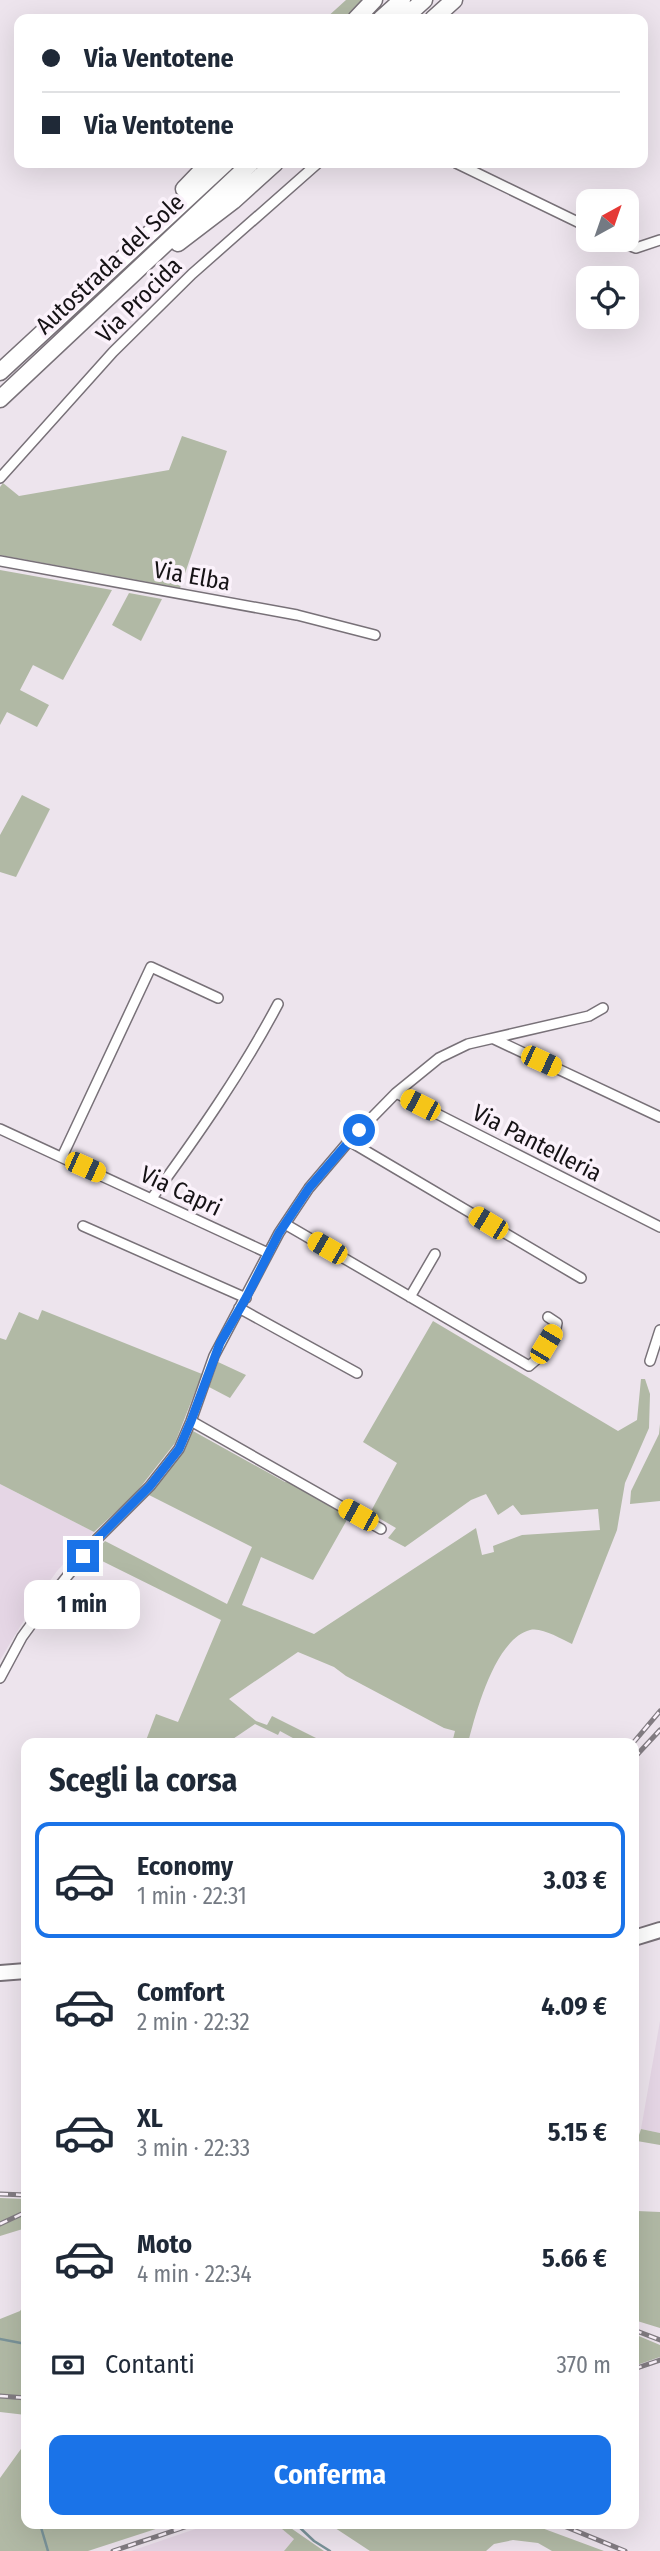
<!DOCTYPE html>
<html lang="it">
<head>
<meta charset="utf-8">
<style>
  body { margin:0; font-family:"Fira Sans Condensed",sans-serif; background:#f6f6f7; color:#1f2937; height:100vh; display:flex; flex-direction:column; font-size:26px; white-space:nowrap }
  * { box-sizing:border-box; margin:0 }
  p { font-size:23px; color:#747a83 }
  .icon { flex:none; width:38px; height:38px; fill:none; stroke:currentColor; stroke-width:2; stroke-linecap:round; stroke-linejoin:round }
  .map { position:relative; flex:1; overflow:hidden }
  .sheet { position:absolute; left:21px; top:1738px; width:618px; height:791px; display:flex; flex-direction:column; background:#fff; border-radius:14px; box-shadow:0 7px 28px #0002 }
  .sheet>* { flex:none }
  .banner { position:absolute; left:14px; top:14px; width:634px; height:154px; border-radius:14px; box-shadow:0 7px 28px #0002; display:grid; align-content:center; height:154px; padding:0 28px; background:#fff }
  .needle { width:46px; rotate:40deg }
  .tools { position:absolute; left:576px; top:189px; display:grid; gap:14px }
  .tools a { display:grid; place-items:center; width:63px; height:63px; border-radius:14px; background:#fff; box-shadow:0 7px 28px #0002; font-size:35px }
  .end { position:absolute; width:32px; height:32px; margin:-16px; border:9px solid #1a73e8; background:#fff; box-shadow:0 0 0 4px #fff }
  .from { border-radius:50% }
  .bubble { position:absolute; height:49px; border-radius:14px; background:#fff; box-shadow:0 7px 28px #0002; font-size:23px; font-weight:700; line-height:49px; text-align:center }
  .car { position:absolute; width:21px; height:42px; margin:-21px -10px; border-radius:9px; box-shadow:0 0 5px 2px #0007; background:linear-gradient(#f5c518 24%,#345 0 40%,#f5c518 0 76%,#345 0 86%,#f5c518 0) }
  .banner b { display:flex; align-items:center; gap:24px; height:66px; font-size:26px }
  .banner b+b { border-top:2px solid #e0e1e3 }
  .banner i { width:18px; height:18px; background:#1f2937 }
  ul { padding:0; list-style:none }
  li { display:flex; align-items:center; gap:21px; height:116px; margin:0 14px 10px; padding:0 14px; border:4px solid transparent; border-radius:14px }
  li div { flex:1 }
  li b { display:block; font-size:26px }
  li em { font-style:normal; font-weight:700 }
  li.selected { border-color:#1a73e8 }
  li>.icon { width:63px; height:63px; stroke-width:1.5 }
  h2 { padding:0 28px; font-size:32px; line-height:84px }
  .pay { display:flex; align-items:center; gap:18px; height:77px; padding:0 28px; font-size:26px }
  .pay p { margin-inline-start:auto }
  .cta { display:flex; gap:14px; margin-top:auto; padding:14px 28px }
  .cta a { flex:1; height:80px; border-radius:14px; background:#1a73e8; color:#fff; font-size:28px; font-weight:700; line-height:80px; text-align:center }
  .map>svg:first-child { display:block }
  .built { fill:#e5d6e5 }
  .green { fill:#b1b9a5 }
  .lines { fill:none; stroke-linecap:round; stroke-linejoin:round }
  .stream { stroke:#7a9399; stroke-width:2.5 }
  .street-casing { stroke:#787178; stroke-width:12 }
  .primary-casing { stroke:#787178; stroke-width:18 }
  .highway-casing { stroke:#787178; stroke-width:19 }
  .street { stroke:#fff; stroke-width:9 }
  .primary { stroke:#fff; stroke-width:14 }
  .highway { stroke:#fff; stroke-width:16 }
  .rail-casing { stroke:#827c82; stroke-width:5 }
  .rail { stroke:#fbf2fb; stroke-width:2.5; stroke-dasharray:8; stroke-linecap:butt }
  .route { stroke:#1a73e8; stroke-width:9 }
  .labels { text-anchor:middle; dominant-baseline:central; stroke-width:7; stroke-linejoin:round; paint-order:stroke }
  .street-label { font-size:24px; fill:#151215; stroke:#fbf2fb }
</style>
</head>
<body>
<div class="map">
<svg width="660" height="2551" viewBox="0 0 660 2551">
  <rect width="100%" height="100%" fill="#ede4ed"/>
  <!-- built -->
  <path class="built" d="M0 1484 94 1532 57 1571 35 1602 0 1660Z
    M660 2021V2133L641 2129Z
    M210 2524H276L294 2539 284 2551H131Z"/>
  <!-- green -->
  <path class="green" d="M346 0H365L347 19H325Z
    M182 436 227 451 180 588 0 555V487L3 483 19 496 169 470Z
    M0 570 112 590 63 680 33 665 20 690 49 705 37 727 7 712 0 725Z
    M129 593 162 599 141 641 112 625Z
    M22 795 50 809 16 877 0 872V835Z
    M42 1310 202 1374 175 1443 135 1494 94 1532 0 1484V1338L6 1340 19 1312 38 1320Z
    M433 1321 618 1431 637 1420 641 1379H645L650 1394 649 1428 625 1483 617 1530 572 1644C561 1639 542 1627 530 1630 495 1639 476 1712 468 1743H452L455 1731 444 1728 346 1676 334 1667 298 1652 229 1699 256 1721 267 1725 272 1716 326 1743H302L280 1731 278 1735 255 1724 227 1743H145L156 1714 178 1722 221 1620 92 1556 105 1541 227 1604 252 1547 149 1495 176 1460 193 1431 285 1482H291L328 1502 348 1518 313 1580 261 1557 242 1605 314 1634 476 1528 482 1555 494 1552 493 1546 522 1535 600 1530 598 1509 521 1515 513 1505 498 1515 486 1494 471 1500 405 1547 388 1538 396 1528 370 1513 397 1463 363 1442Z
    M218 1362 246 1375 230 1398 209 1387Z
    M660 1424V1501L630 1504 631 1491 659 1434Z
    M641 2129 660 2133V2145L637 2141Z
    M0 2198 26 2199V2228L0 2236Z
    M637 2211 660 2212V2328L634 2320V2212Z
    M26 2303V2415L0 2412V2319L20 2311Z
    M634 2334 660 2345V2357L634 2366Z
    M26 2442V2524H171L88 2551H0V2478Z
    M276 2524H285L324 2551H284L294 2539Z
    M329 2524H531L604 2551H552L538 2543 513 2540 494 2544 486 2551H370Z"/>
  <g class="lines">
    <!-- stream -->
    <path class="stream" d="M0 2339 26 2344
      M40 2524 48 2551
      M296 2524 314 2541 330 2551"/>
    <!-- street casing -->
    <g class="street-casing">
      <path id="street" d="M456 163 588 227
        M614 240 636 248 660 240
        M0 478 113 352 192 274 318 163
        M0 561 297 615 375 635
        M494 1039 660 1117
        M396 1093 660 1227
        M0 1129 268 1253
        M349 1141 581 1278
        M62 1157 151 967 218 998
        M152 1198C198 1135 242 1072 278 1004
        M285 1224 529 1366 536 1360 556 1328 557 1323 548 1317
        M83 1226 246 1298
        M410 1297 435 1254
        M239 1308 357 1373
        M650 1361 660 1330
        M191 1421 381 1529
        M0 1678 22 1637 57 1589 97 1539 150 1486 179 1449 191 1421 214 1356 279 1233 309 1188 349 1141 396 1093 439 1058 468 1044 589 1016 603 1008"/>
    </g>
    <!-- primary casing -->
    <g class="primary-casing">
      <path id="primary" d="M634 1938 660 1930
        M0 1973 26 1971"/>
    </g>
    <!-- highway casing -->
    <g class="highway-casing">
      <path id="highway" d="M356 19 374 0
        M381 19 402 0
        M403 19 424 0
        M433 19 454 0
        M184 189 209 163
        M178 243 233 201 275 163
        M0 372 226 163
        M0 399 251 163"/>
    </g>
    <!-- street -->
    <use href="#street" class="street"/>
    <!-- primary -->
    <use href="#primary" class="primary"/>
    <!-- highway -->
    <use href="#highway" class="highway"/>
    <!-- rail casing -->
    <g class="rail-casing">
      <path id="rail" d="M633 1743 660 1711
        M634 1758 660 1730
        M0 2194 26 2195
        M0 2224 26 2212
        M634 2330 660 2340
        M634 2369 660 2360
        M0 2396 26 2398
        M559 2524 625 2551
        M113 2551 194 2524"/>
    </g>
    <!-- rail -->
    <use href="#rail" class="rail"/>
  </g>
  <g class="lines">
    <!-- route -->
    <path class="route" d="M83 1556 97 1539 150 1486 179 1449 191 1421 220 1343 246 1298 279 1233 309 1188 359 1130"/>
  </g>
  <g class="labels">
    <!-- street labels -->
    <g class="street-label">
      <text transform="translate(110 264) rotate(-43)">Autostrada del Sole</text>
      <text transform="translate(139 300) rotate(-45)">Via Procida</text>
      <text transform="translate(192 576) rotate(10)">Via Elba</text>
      <text transform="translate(537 1143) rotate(27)">Via Pantelleria</text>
      <text transform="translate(181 1191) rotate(25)">Via Capri</text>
    </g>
  </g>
</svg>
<div class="tools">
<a><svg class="needle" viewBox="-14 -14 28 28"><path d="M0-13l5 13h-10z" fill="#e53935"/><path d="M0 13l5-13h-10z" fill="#747a83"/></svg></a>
<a><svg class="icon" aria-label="locate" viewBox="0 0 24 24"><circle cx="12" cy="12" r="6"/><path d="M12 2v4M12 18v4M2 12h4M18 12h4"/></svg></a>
</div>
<i class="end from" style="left:359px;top:1130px"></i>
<i class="end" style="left:83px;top:1556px"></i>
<div class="bubble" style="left:24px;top:1580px;width:116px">1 min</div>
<i class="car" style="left:541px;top:1061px;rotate:115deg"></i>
<i class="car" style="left:420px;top:1105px;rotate:297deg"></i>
<i class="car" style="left:85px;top:1167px;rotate:114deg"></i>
<i class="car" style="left:488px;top:1223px;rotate:301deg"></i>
<i class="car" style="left:327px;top:1248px;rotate:300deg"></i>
<i class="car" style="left:546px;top:1344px;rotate:31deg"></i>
<i class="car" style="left:358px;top:1515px;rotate:299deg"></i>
<div class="banner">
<b><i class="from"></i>Via Ventotene</b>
<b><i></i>Via Ventotene</b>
</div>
<section class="sheet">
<h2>Scegli la corsa</h2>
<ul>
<li class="selected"><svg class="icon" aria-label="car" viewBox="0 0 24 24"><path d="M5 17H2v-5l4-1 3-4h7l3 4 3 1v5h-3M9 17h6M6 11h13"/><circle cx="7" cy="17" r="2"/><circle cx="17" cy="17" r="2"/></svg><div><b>Economy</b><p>1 min · 22:31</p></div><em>3.03 €</em></li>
<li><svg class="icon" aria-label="car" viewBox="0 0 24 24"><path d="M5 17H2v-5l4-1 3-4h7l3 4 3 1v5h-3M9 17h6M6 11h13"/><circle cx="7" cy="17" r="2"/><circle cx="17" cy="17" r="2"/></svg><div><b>Comfort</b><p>2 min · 22:32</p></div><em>4.09 €</em></li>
<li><svg class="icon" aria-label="car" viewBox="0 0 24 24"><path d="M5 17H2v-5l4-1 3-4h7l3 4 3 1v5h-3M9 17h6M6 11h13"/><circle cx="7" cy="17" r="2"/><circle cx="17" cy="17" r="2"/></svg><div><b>XL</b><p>3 min · 22:33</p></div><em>5.15 €</em></li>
<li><svg class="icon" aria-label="car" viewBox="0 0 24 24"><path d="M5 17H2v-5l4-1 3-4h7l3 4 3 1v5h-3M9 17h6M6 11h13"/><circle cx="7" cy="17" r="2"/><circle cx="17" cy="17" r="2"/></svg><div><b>Moto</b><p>4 min · 22:34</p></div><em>5.66 €</em></li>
</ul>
<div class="pay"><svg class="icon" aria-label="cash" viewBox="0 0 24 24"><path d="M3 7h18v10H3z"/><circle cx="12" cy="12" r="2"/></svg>Contanti<p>370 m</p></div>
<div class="cta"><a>Conferma</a></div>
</section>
</div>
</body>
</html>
